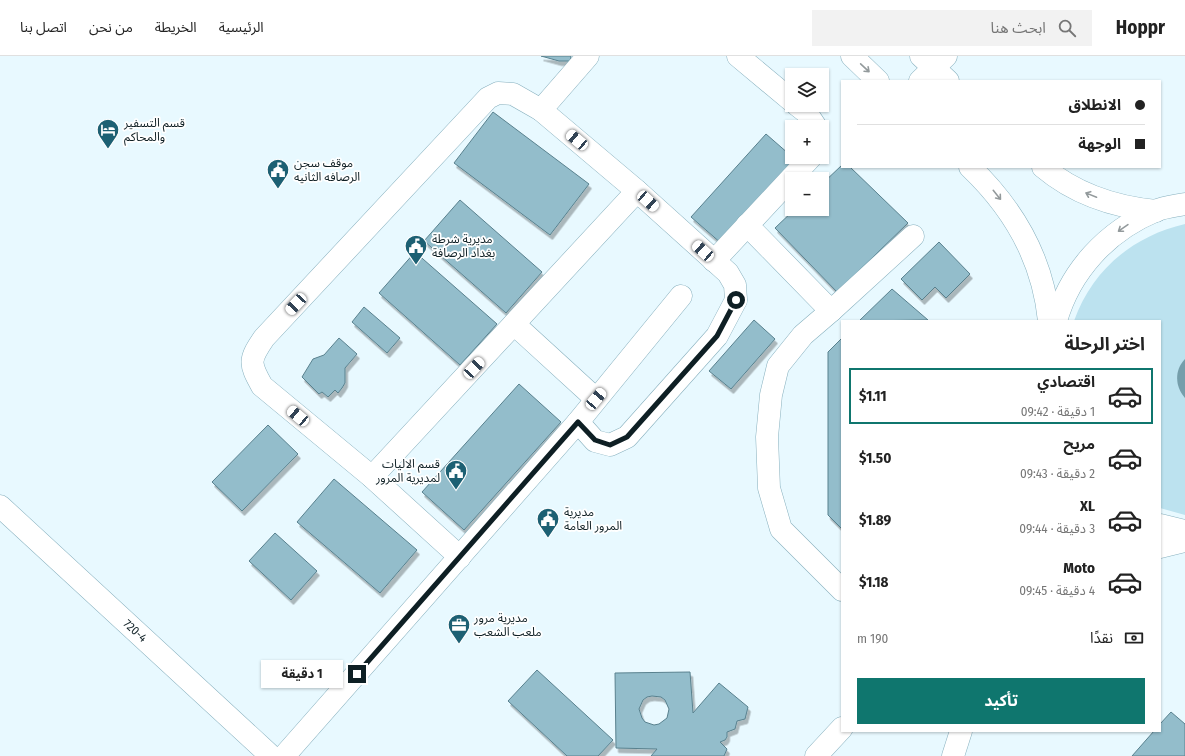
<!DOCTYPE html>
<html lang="ar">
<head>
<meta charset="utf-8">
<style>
  body { margin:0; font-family:"Fira Sans Condensed","Noto Sans Arabic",sans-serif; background:#f2f2f2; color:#222; direction:rtl; height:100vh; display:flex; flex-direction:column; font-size:15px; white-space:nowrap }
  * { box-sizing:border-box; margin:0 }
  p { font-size:13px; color:#767676 }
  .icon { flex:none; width:22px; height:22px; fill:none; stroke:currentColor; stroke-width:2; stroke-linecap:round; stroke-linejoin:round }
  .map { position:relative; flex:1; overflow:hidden; direction:ltr }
  .drawer { position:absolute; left:841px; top:264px; width:320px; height:412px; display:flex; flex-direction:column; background:#fff; border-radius:0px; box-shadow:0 1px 3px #0004; direction:rtl }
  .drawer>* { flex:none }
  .top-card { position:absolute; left:841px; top:24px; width:320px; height:88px; border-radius:0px; box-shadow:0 1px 3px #0004; direction:rtl; display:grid; align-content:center; height:88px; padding:0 16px; background:#fff }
  .tools { position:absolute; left:785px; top:12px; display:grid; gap:8px }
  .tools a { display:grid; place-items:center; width:44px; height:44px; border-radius:0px; background:#fff; box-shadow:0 1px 3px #0004; font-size:20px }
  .end { position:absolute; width:18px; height:18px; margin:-9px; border:5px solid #0e1f24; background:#fff; box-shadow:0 0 0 2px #fff }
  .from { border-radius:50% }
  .bubble { position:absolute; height:28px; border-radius:0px; background:#fff; box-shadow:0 1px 3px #0004; font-size:13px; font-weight:700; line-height:28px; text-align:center; direction:rtl }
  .car { position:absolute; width:12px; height:24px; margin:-12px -6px; border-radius:5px; box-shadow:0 0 3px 1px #0007; background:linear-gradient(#fff 24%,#345 0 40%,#fff 0 76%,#345 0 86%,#fff 0) }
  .top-card b { display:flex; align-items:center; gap:14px; height:38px; font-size:15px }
  .top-card b+b { border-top:1px solid #e0e0e0 }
  .top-card i { width:10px; height:10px; background:#222 }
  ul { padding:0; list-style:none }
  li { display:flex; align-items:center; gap:12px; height:56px; margin:0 8px 6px; padding:0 8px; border:2px solid transparent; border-radius:0px }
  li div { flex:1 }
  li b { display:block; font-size:15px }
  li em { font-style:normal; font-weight:700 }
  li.current { border-color:#0f766e }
  li>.icon { width:36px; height:36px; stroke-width:1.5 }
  h2 { padding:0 16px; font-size:18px; line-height:48px }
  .pay { display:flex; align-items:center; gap:10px; height:44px; padding:0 16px; font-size:15px }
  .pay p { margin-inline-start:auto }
  .cta { display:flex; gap:8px; margin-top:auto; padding:8px 16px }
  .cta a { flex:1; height:46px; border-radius:0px; background:#0f766e; color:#fff; font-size:16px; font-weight:700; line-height:46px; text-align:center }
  header { display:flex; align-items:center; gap:24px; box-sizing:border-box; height:56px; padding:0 20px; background:#fff; border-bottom:1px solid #e0e0e0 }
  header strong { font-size:19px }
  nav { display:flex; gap:22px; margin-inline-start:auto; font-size:14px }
  .search { width:280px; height:36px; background:#f2f2f2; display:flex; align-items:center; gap:10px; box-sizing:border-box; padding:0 14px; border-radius:0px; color:#767676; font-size:15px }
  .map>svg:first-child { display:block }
  .green { fill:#bce2ef }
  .water { fill:#759eab }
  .building { fill:#93bdcb; stroke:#59818e; fill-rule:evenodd; filter:url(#shadow) }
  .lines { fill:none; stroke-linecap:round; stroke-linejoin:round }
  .minor-casing { stroke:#87b0be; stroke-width:23 }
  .minor { stroke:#fff; stroke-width:22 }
  .oneway { stroke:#939a9c }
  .route { stroke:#0e1f24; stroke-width:5 }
  .labels { text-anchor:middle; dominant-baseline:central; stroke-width:3.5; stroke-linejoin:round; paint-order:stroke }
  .poi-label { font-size:12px; fill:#0e1f24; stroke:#fff; text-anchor:start }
  .street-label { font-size:12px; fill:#0e1f24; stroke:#fff }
</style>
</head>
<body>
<header>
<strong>Hoppr</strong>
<div class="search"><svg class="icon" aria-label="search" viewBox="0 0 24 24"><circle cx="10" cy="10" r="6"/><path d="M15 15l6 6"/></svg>ابحث هنا</div>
<nav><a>الرئيسية</a><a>الخريطة</a><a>من نحن</a><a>اتصل بنا</a></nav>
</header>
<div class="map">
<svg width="1185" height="700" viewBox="0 0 1185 700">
  <defs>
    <filter id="shadow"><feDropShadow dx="2.5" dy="4.5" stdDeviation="0" flood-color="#0004"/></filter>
  </defs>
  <rect width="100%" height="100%" fill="#e8f9ff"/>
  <!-- green -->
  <path class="green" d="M1185 168V459L1160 452V265H1074C1092 214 1133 180 1185 168Z"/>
  <!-- water -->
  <path class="water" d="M1185 303V342C1175 331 1174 314 1185 303Z"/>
  <!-- building -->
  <path class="building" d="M541 0H571L570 5H559Z
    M493 56 589 128 550 179 454 107Z
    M766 78 797 105 722 188 691 161Z
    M842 109V111H850L908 167 837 236 775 172 795 153H822V128Z
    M460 144 542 216 506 257 424 185Z
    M939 186 970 218 946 242 935 231 922 244 901 223Z
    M415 196 497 268 460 309 379 237Z
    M892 233 928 264 859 265Z
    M364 251 400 282 387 297 352 266Z
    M754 264 775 283 731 333 709 315Z
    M339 282 357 298 345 312V327L342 332 338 337 335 334 328 341 322 336 319 338 302 321 313 303 324 299Z
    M842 282V473L828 459V296Z
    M519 328 561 366 464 474 422 436Z
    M268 369 298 398 242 455 212 426Z
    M334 423 417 494 380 537 297 466Z
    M275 477 317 515 291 544 249 505Z
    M537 614 613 684 598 700H567L508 645Z
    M690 616 693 657 719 627 748 651 745 663 737 665 735 673 727 676V681L725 684 720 686 727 693 724 700H651L657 693 616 692 615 617ZM652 640 661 641 665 644 669 653 667 662 659 668 654 669 645 666 642 662 639 653 643 644 647 641Z
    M1171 656 1185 668V700H1132L1154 675H1160V668Z"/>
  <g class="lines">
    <!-- minor casing -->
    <g class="minor-casing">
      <g id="minor">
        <path d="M738 0 792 45"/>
        <path d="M852 0 878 25"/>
        <path d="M921 0 948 25"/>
        <path d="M920 25 946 0"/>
        <path d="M797 49 806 56 816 71"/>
        <path d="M970 111C1014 153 1043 203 1049 265"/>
        <path d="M1043 111C1075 138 1115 151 1156 155"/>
        <path d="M747 169 831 255 913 180"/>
        <path d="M714 205 811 101"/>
        <path d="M831 255 803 279 778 310 771 339 767 381 769 432 781 473 842 534"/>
        <path d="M1056 265C1070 215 1107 175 1155 155 1164 151 1175 150 1185 148"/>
        <path d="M514 268 596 343"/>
        <path d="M578 366 595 385 610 389 627 381 717 280 736 244 735 229 728 217 637 135 541 54 588 0"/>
        <path d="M372 421 637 135"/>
        <path id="s1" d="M0 450 271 700"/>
        <path d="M1160 469 1185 475"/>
        <path d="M1160 491 1185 485"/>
        <path d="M460 501 372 421 262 330C249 307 249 304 264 282L488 42 498 37 513 38 541 54"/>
        <path d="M284 700 578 366 681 240"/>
        <path d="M816 700 842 672"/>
        <path d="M953 700 961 675"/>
      </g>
    </g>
    <!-- minor -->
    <use href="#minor" class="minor"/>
  </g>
  <!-- one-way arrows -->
  <defs><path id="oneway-shaft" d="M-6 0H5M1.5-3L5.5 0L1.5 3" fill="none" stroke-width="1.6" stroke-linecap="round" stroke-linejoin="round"/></defs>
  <g class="oneway">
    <use href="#oneway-shaft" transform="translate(865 12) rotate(43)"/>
    <use href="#oneway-shaft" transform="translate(997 139) rotate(51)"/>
    <use href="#oneway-shaft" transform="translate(1091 139) rotate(-158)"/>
    <use href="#oneway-shaft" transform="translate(1123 172) rotate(145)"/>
  </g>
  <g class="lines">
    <!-- route -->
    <path class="route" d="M357 618 578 366 595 384 610 389 627 381 717 280 736 244"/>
  </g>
  <!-- icons -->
  <defs>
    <g id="hotel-pin" transform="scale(1.15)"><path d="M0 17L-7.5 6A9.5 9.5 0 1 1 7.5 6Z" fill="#1d6073" stroke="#fff"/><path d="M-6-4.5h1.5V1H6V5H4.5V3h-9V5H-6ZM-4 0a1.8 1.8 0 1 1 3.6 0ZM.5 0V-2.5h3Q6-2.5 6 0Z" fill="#fff"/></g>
    <g id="civic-pin" transform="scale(1.15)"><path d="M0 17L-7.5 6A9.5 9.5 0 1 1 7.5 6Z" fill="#1d6073" stroke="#fff"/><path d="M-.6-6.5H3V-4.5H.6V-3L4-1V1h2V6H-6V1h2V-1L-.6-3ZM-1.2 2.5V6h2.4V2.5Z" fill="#fff"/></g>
    <g id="office-pin" transform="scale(1.15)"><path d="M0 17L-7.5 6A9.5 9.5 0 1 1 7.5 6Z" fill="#1d6073" stroke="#fff"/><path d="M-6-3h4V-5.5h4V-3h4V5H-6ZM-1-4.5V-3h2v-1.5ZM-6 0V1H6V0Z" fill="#fff"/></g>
  </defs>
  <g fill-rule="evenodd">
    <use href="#hotel-pin" x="108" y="74"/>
    <use href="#civic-pin" x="278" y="114"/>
    <use href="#civic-pin" x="416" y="190"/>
    <use href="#civic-pin" x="456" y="415"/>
    <use href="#civic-pin" x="548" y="463"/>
    <use href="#office-pin" x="459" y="569"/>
  </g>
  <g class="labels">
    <!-- poi labels -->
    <g class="poi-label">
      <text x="124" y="67">قسم التسفير<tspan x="124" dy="14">والمحاكم</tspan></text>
      <text x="294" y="107">موقف سجن<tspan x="294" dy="14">الرصافه الثانيه</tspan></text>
      <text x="432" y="183">مديرية شرطة<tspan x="432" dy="14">بغداد الرصافة</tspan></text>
      <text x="440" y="408" text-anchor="end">قسم الاليات<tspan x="440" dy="14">لمديرية المرور</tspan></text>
      <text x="564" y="456">مديرية<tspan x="564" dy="14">المرور العامة</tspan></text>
      <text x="474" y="562">مديرية مرور<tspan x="474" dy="14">ملعب الشعب</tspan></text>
    </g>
    <!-- street labels -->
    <g class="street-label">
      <text stroke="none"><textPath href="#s1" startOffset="184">720-4</textPath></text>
    </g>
  </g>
</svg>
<div class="tools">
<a><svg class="icon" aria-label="layers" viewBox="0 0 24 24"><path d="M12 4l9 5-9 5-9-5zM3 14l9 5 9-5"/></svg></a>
<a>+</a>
<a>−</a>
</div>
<i class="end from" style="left:736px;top:244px"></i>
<i class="end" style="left:357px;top:618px"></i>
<div class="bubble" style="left:261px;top:604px;width:82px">1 دقيقة</div>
<i class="car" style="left:577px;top:84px;rotate:310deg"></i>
<i class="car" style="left:648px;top:145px;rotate:132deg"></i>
<i class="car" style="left:703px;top:195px;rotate:312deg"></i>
<i class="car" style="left:296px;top:248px;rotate:223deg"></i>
<i class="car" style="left:474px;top:312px;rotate:43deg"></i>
<i class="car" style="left:596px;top:343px;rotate:40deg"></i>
<i class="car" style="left:298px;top:360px;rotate:310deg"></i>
<div class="top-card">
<b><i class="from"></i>الانطلاق</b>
<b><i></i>الوجهة</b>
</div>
<section class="drawer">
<h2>اختر الرحلة</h2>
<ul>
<li class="current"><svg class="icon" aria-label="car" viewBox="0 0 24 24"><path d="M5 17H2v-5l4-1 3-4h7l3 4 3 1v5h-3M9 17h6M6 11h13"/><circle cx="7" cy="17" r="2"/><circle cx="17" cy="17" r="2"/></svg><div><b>اقتصادي</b><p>1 دقيقة · 09:42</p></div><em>$1.11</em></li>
<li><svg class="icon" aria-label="car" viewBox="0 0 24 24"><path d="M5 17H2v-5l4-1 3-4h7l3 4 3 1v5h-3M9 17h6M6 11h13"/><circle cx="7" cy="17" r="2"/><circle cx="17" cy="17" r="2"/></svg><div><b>مريح</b><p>2 دقيقة · 09:43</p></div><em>$1.50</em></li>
<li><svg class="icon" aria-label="car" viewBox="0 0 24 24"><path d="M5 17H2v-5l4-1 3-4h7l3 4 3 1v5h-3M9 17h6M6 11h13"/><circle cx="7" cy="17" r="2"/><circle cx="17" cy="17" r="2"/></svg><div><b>XL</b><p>3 دقيقة · 09:44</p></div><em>$1.89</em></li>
<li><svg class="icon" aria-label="car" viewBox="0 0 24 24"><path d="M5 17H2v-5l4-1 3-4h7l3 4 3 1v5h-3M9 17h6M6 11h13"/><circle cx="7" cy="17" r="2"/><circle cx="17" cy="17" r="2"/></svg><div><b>Moto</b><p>4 دقيقة · 09:45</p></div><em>$1.18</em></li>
</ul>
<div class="pay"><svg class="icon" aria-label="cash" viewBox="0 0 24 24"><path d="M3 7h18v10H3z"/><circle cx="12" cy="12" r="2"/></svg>نقدًا<p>190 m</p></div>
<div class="cta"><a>تأكيد</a></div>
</section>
</div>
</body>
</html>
